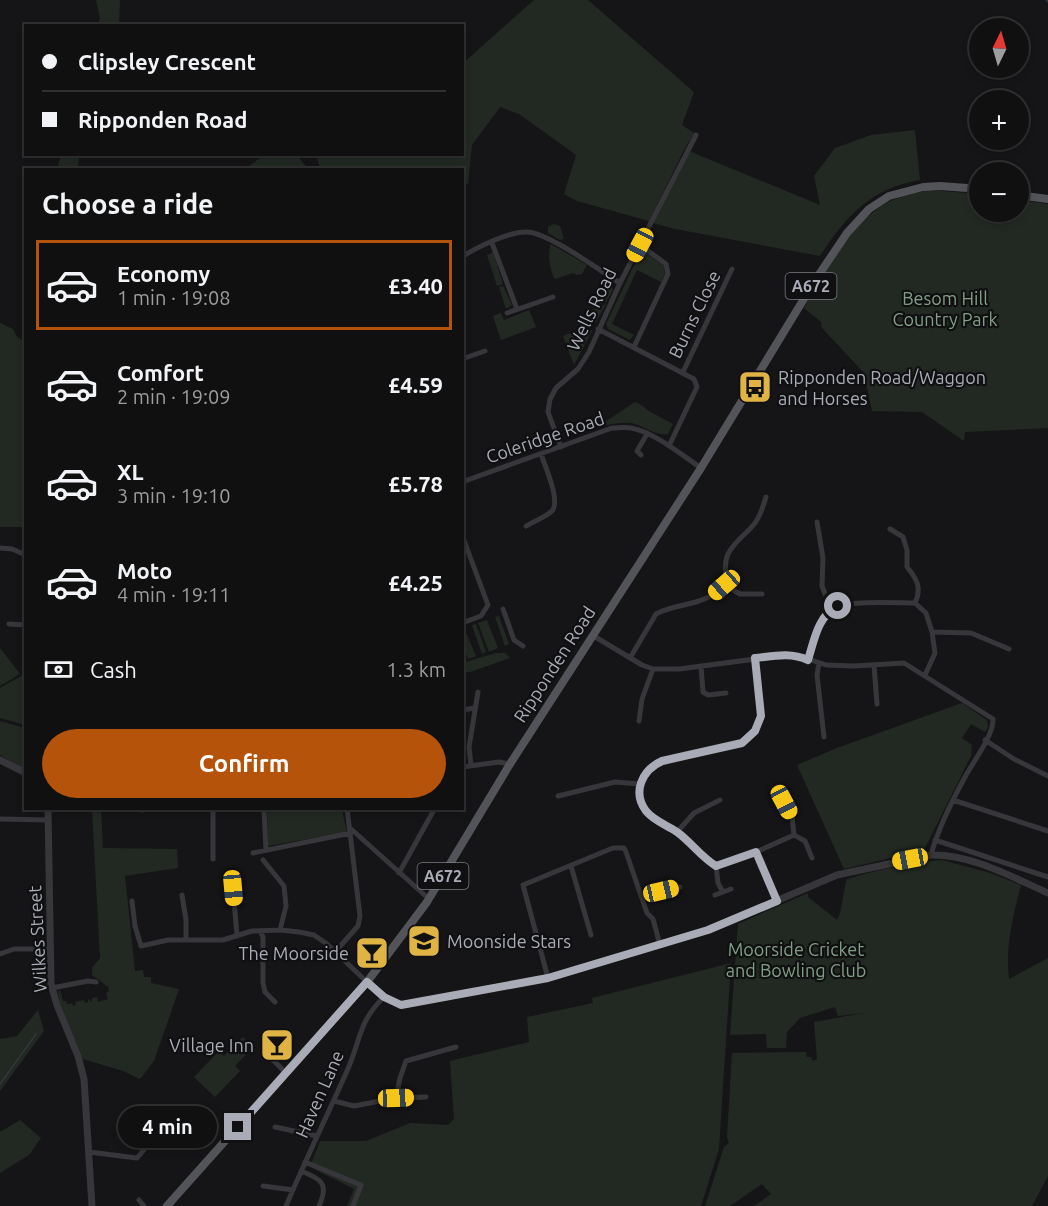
<!DOCTYPE html>
<html lang="en">
<head>
<meta charset="utf-8">
<style>
  body { margin:0; font-family:Ubuntu,sans-serif; background:#19191a; color:#f1f3f6; height:100vh; display:flex; flex-direction:column; font-size:22px; white-space:nowrap }
  * { box-sizing:border-box; margin:0 }
  p { font-size:20px; color:#9c9d9f }
  .icon { flex:none; width:33px; height:33px; fill:none; stroke:currentColor; stroke-width:2; stroke-linecap:round; stroke-linejoin:round }
  .map { position:relative; flex:1; overflow:hidden }
  .details { position:absolute; left:24px; top:168px; width:440px; height:642px; display:flex; flex-direction:column; background:#101011; border-radius:0px; box-shadow:0 3px 9px #0003,0 0 0 2px #303031 }
  .details>* { flex:none }
  .banner { position:absolute; left:24px; top:24px; width:440px; height:132px; border-radius:0px; box-shadow:0 3px 9px #0003,0 0 0 2px #303031; display:grid; align-content:center; height:132px; padding:0 18px; background:#101011 }
  .needle { width:39px; rotate:5deg }
  .controls { position:absolute; left:969px; top:18px; display:grid; gap:12px }
  .controls a { display:grid; place-items:center; width:60px; height:60px; border-radius:50%; background:#101011; box-shadow:0 3px 9px #0003,0 0 0 2px #303031; font-size:30px }
  .end { position:absolute; width:27px; height:27px; margin:-14px; border:8px solid #a9acb6; background:#111; box-shadow:0 0 0 3px #111 }
  .from { border-radius:50% }
  .bubble { position:absolute; height:42px; border-radius:21px; background:#101011; box-shadow:0 3px 9px #0003,0 0 0 2px #303031; font-size:20px; font-weight:700; line-height:42px; text-align:center }
  .car { position:absolute; width:18px; height:36px; margin:-18px -9px; border-radius:8px; box-shadow:0 0 4px 2px #0007; background:linear-gradient(#f5c518 24%,#345 0 40%,#f5c518 0 76%,#345 0 86%,#f5c518 0) }
  .banner b { display:flex; align-items:center; gap:21px; height:57px; font-size:22px }
  .banner b+b { border-top:2px solid #303031 }
  .banner i { width:15px; height:15px; background:#f1f3f6 }
  ul { padding:0; list-style:none }
  li { display:flex; align-items:center; gap:18px; height:90px; margin:0 12px 9px; padding:0 6px; border:3px solid transparent; border-radius:0px }
  li div { flex:1 }
  li b { display:block; font-size:22px }
  li em { font-style:normal; font-weight:700 }
  li.current { border-color:#b45309 }
  li>.icon { width:54px; height:54px; stroke-width:1.5 }
  h2 { padding:0 18px; font-size:27px; line-height:72px }
  .pay { display:flex; align-items:center; gap:15px; height:66px; padding:0 18px; font-size:22px }
  .pay p { margin-inline-start:auto }
  .cta { display:flex; gap:12px; margin-top:auto; padding:12px 18px }
  .cta a { flex:1; height:69px; border-radius:36px; background:#b45309; color:#fff; font-size:24px; font-weight:700; line-height:69px; text-align:center }
  .map>svg:first-child { display:block }
  .green { fill:#222923 }
  .lines { fill:none; stroke-linecap:round; stroke-linejoin:round }
  .stream { stroke:#30373e; stroke-width:1.5 }
  .minor { stroke:#37373b; stroke-width:5 }
  .tertiary { stroke:#37373b; stroke-width:7 }
  .primary { stroke:#53545a; stroke-width:8 }
  .route { stroke:#a9acb6; stroke-width:8 }
  .labels { text-anchor:middle; dominant-baseline:central; stroke-width:4.5; stroke-linejoin:round; paint-order:stroke }
  .shield { fill:#101012; stroke:#7b7d85; stroke-width:1.5 }
  .shield-label { font-size:16px; font-weight:bold; fill:#a9acb6 }
  .park-label { font-size:18px; fill:#829f85; stroke:#101012 }
  .street-label { font-size:18px; fill:#a9acb6; stroke:#101012 }
  .poi-label { font-size:18px; fill:#a9acb6; stroke:#101012; text-anchor:start }
</style>
</head>
<body>
<div class="map">
<svg width="1048" height="1206" viewBox="0 0 1048 1206">
  <rect width="100%" height="100%" fill="#151517"/>
  <!-- green -->
  <path class="green" d="M96 0H120L119 25H98L100 18Z
    M534 0H588L694 92 682 125 694 133 684 150 649 221 577 201 564 194 576 155 519 114 500 107 472 145 468 184 462 185V170L327 169 320 168 316 155 462 154V64Z
    M915 130 920 180C871 188 846 216 820 256L675 229 653 223 689 151 820 205 814 176 835 148 871 135Z
    M61 155H79L78 169H57Z
    M264 155H297L308 169H245Z
    M929 190 979 194 980 212H1018L1019 200 1048 204V428L965 432 964 441 922 412 872 411 864 373 822 328 821 322 804 308C825 272 845 231 880 207 894 197 912 194 929 190Z
    M554 224 560 226 564 239 560 240 548 233V227Z
    M551 244 587 265 582 274 577 275 573 273 555 279C550 271 547 253 551 244Z
    M493 252 503 284 497 286 487 255Z
    M645 252 664 266 665 274 661 282 637 270 612 324 634 335 630 340 608 329 606 324 639 255Z
    M611 285 613 290 606 302 596 306 593 299 606 295 603 288Z
    M503 286 512 305 506 309 499 287Z
    M606 304 596 322 589 318 587 312Z
    M529 310 536 327 501 340 493 316 501 313 504 320Z
    M0 323 13 329 17 337 24 341 25 325V527H0Z
    M586 327 592 331 574 365 563 336Z
    M635 402 643 406 647 410 673 424 668 434C657 437 643 425 631 423 619 422 607 425 596 428Z
    M499 616 509 644 505 646 495 617Z
    M487 620 498 648 489 652 478 623Z
    M476 624 486 652 482 654 472 625Z
    M464 628 476 656 468 659 462 643V629Z
    M0 648 20 674 0 686Z
    M496 653H505L510 658 470 672 462 673V663Z
    M23 675 25 676V725L0 718V688Z
    M962 703 987 720 988 727 985 732 971 724 962 738 972 745 971 756 924 850 844 869 797 765 837 748Z
    M0 721 25 728V770L0 755Z
    M92 809H101L103 848 177 849 178 868 125 876 135 971 143 970 144 977H151V983L179 989 154 1061 140 1079 123 1071 83 1059 60 1003 58 992 60 990 63 1001H66L67 1004 72 1003 73 1006 76 1005 75 1002 84 1000 85 1003 88 1002V999L92 1002V998L97 997 98 1002 108 999 106 993 109 991 108 987 92 975V968L100 958Z
    M267 809H308V811L342 810 347 832 268 846Z
    M942 860 990 873 1021 885C1013 916 1005 948 1009 979L1048 958V1176L1032 1206H754L771 1194 762 1184 730 1206H705L724 1147 729 1143 727 1137 732 1053 806 1052 807 1057H811L813 1061 817 1059 814 1022 864 1013 838 1016 835 1007 800 1018 787 1032 786 1048H767L766 1034 730 1035 738 924 808 893V897L837 920C842 913 843 890 847 879 878 870 910 862 942 860Z
    M731 963 719 1149 701 1206H347L354 1189 310 1167 320 1141H366L410 1123 448 1125 454 1119 450 1061 529 1042 527 1017 593 1003 592 998Z
    M38 1010 44 1031 0 1091V1039L17 1036Z
    M243 1037 253 1047 235 1066 240 1071 215 1097 194 1077 219 1051 224 1056Z
    M20 1120 41 1138 29 1155 0 1173V1132Z"/>
  <g class="lines">
    <!-- stream -->
    <path class="stream" d="M1046 0 1048 2
      M0 1084 36 1034"/>
    <!-- minor -->
    <path class="minor" d="M492 243 517 309
      M462 257C475 248 510 231 527 232 549 233 599 270 620 283
      M507 313 553 297
      M598 329 694 379 697 387 669 446
      M634 347 668 274 666 264 640 245
      M462 359 485 351
      M683 372 732 269
      M561 447 548 412 550 399 556 388 578 369 589 352 620 283 696 135
      M641 455 637 451 647 434
      M462 482 612 428C618 428 625 427 631 428 654 432 682 455 701 468
      M817 522 823 558 822 586 831 609
      M526 526C534 521 546 517 552 511 561 501 545 466 541 454
      M890 529 903 537 907 550V567C917 579 922 588 915 603
      M462 535 488 605 481 616 462 623
      M0 548 12 549 26 555
      M724 585 740 594H762
      M503 609 514 640 523 646
      M9 624 26 625
      M932 632 971 633 1009 649
      M592 635 642 665 653 669H679L786 655 799 656 826 665 854 666 904 663 993 719C994 735 973 762 965 777 952 801 938 828 931 855
      M630 658 656 614C674 604 696 606 714 594 735 579 720 572 728 554 736 539 746 535 755 523 761 515 763 506 766 497
      M755 658 761 716 755 731 742 743 654 765C629 787 639 810 664 825 668 828 673 829 677 832 691 842 701 857 716 866L756 852 794 835
      M808 660C813 645 817 620 831 609 844 600 897 603 915 603L926 613 932 632 935 653 925 675
      M819 663 817 675 824 737
      M874 665 877 704
      M701 666 703 692 708 695 726 693
      M462 710 475 708
      M639 721 642 699 653 669
      M985 740 1014 759 1048 776
      M471 765 469 747 478 692
      M462 767 499 762 510 764
      M777 787 792 816 794 835
      M558 796 615 782 640 784
      M953 800 1048 831
      M135 808 142 810
      M213 808V859
      M264 810 266 850
      M0 819 48 820
      M350 828 429 899
      M677 832 694 813 720 800
      M794 835 805 841 812 858
      M935 840 1048 877
      M756 852 777 901
      M253 853 351 833
      M263 860 284 886 286 906 280 930
      M571 866 591 935
      M716 866 718 883 723 892
      M399 873 435 808
      M233 888 237 936
      M182 895 186 920V940
      M641 895 680 887
      M715 895 731 889
      M132 901 135 926 141 946 168 940H223L252 931 280 930 299 932 314 935 327 944 367 982
      M260 931 263 937V983L265 992 275 1002
      M335 952 358 926 360 916 347 808
      M0 954 14 949H50
      M548 978 523 885 613 848H624L626 852 647 913 653 919 660 945
      M52 988 88 981 96 982
      M267 1054 286 1073
      M396 1098 426 1097
      M334 1101 354 1106 396 1098 400 1078 406 1061 456 1047
      M275 1127 317 1136
      M89 1152 137 1158 148 1145
      M305 1162 361 1185 353 1206
      M301 1171C322 1179 329 1184 319 1206
      M263 1186 293 1190
      M139 1200 144 1206
      M286 1206C305 1161 327 1116 347 1071 361 1040 358 1022 384 997"/>
    <!-- tertiary -->
    <path class="tertiary" d="M0 760 26 773
      M48 808 51 984 57 1005 78 1056 84 1079 92 1206
      M367 982 384 997 401 1005 548 978 708 930 837 875 931 855C971 854 1012 877 1048 893"/>
    <!-- primary -->
    <path class="primary" d="M1018 195 1048 199
      M167 1206 367 982 427 902 510 764 701 468 816 279 847 233 869 209 889 196 923 187 940 186 980 189"/>
  </g>
  <g class="lines">
    <!-- route -->
    <path class="route" d="M238 1127 367 982 384 997 401 1005 548 978 708 930 777 901 756 852 716 866C701 857 691 842 677 832 667 825 654 821 646 811 632 792 642 770 662 761L742 743 755 731 761 716 755 658C774 656 790 652 808 660 814 641 818 615 838 606"/>
  </g>
  <!-- icons -->
  <defs>
    <g id="bus-square" transform="scale(1.725)"><rect x="-9" y="-9" width="18" height="18" rx="4" fill="#dfb445" stroke="#101012"/><path d="M-5-6H5V4H4V6H2V4H-2V6H-4V4H-5ZM-3.5-4V0h7V-4ZM-3.5 1.2v1.5H-2V1.2ZM2 1.2v1.5H3.5V1.2Z" fill="#111"/></g>
    <g id="school-square" transform="scale(1.725)"><rect x="-9" y="-9" width="18" height="18" rx="4" fill="#dfb445" stroke="#101012"/><path d="M0-5L7-2L0 1L-7-2ZM-4 1L0 2.5L4 1V4Q0 6-4 4Z" fill="#111"/></g>
    <g id="bar-square" transform="scale(1.725)"><rect x="-9" y="-9" width="18" height="18" rx="4" fill="#dfb445" stroke="#101012"/><path d="M-6-5H6L.8 .8V4.5H3.5V6h-7V4.5H-.8V.8Z" fill="#111"/></g>
  </defs>
  <g fill-rule="evenodd">
    <use href="#bus-square" x="755" y="387"/>
    <use href="#school-square" x="424" y="941"/>
    <use href="#bar-square" x="372" y="953"/>
    <use href="#bar-square" x="277" y="1045"/>
  </g>
  <g class="labels">
    <!-- shield labels -->
    <g class="shield">
      <rect x="785.5" y="273" width="51" height="26" rx="4.5"/>
      <rect x="417.5" y="863" width="51" height="26" rx="4.5"/>
    </g>
    <g class="shield-label">
      <text x="811" y="286">A672</text>
      <text x="443" y="876">A672</text>
    </g>
    <!-- park labels -->
    <g class="park-label">
      <text x="945" y="298">Besom Hill<tspan x="945" dy="21">Country Park</tspan></text>
      <text x="796" y="949">Moorside Cricket<tspan x="796" dy="21">and Bowling Club</tspan></text>
    </g>
    <!-- street labels -->
    <g class="street-label">
      <text transform="translate(591 309) rotate(-64)">Wells Road</text>
      <text transform="translate(694 314) rotate(-64)">Burns Close</text>
      <text transform="translate(545 437) rotate(-19)">Coleridge Road</text>
      <text transform="translate(554 664) rotate(-57)">Ripponden Road</text>
      <text transform="translate(37 939) rotate(-93)">Wilkes Street</text>
      <text transform="translate(319 1094) rotate(-66)">Haven Lane</text>
    </g>
    <!-- poi labels -->
    <g class="poi-label">
      <text x="778" y="377">Ripponden Road/Waggon<tspan x="778" dy="21">and Horses</tspan></text>
      <text x="447" y="941">Moonside Stars</text>
      <text x="349" y="953" text-anchor="end">The Moorside</text>
      <text x="254" y="1045" text-anchor="end">Village Inn</text>
    </g>
  </g>
</svg>
<div class="controls">
<a><svg class="needle" viewBox="-14 -14 28 28"><path d="M0-13l5 13h-10z" fill="#e53935"/><path d="M0 13l5-13h-10z" fill="#9c9d9f"/></svg></a>
<a>+</a>
<a>−</a>
</div>
<i class="end from" style="left:838px;top:606px"></i>
<i class="end" style="left:238px;top:1127px"></i>
<div class="bubble" style="left:118px;top:1106px;width:99px">4 min</div>
<i class="car" style="left:640px;top:245px;rotate:208deg"></i>
<i class="car" style="left:724px;top:585px;rotate:229deg"></i>
<i class="car" style="left:784px;top:802px;rotate:152deg"></i>
<i class="car" style="left:910px;top:859px;rotate:259deg"></i>
<i class="car" style="left:233px;top:888px;rotate:175deg"></i>
<i class="car" style="left:661px;top:891px;rotate:77deg"></i>
<i class="car" style="left:396px;top:1098px;rotate:88deg"></i>
<div class="banner">
<b><i class="from"></i>Clipsley Crescent</b>
<b><i></i>Ripponden Road</b>
</div>
<section class="details">
<h2>Choose a ride</h2>
<ul>
<li class="current"><svg class="icon" aria-label="car" viewBox="0 0 24 24"><path d="M5 17H2v-5l4-1 3-4h7l3 4 3 1v5h-3M9 17h6M6 11h13"/><circle cx="7" cy="17" r="2"/><circle cx="17" cy="17" r="2"/></svg><div><b>Economy</b><p>1 min · 19:08</p></div><em>£3.40</em></li>
<li><svg class="icon" aria-label="car" viewBox="0 0 24 24"><path d="M5 17H2v-5l4-1 3-4h7l3 4 3 1v5h-3M9 17h6M6 11h13"/><circle cx="7" cy="17" r="2"/><circle cx="17" cy="17" r="2"/></svg><div><b>Comfort</b><p>2 min · 19:09</p></div><em>£4.59</em></li>
<li><svg class="icon" aria-label="car" viewBox="0 0 24 24"><path d="M5 17H2v-5l4-1 3-4h7l3 4 3 1v5h-3M9 17h6M6 11h13"/><circle cx="7" cy="17" r="2"/><circle cx="17" cy="17" r="2"/></svg><div><b>XL</b><p>3 min · 19:10</p></div><em>£5.78</em></li>
<li><svg class="icon" aria-label="car" viewBox="0 0 24 24"><path d="M5 17H2v-5l4-1 3-4h7l3 4 3 1v5h-3M9 17h6M6 11h13"/><circle cx="7" cy="17" r="2"/><circle cx="17" cy="17" r="2"/></svg><div><b>Moto</b><p>4 min · 19:11</p></div><em>£4.25</em></li>
</ul>
<div class="pay"><svg class="icon" aria-label="cash" viewBox="0 0 24 24"><path d="M3 7h18v10H3z"/><circle cx="12" cy="12" r="2"/></svg>Cash<p>1.3 km</p></div>
<div class="cta"><a>Confirm</a></div>
</section>
</div>
</body>
</html>
